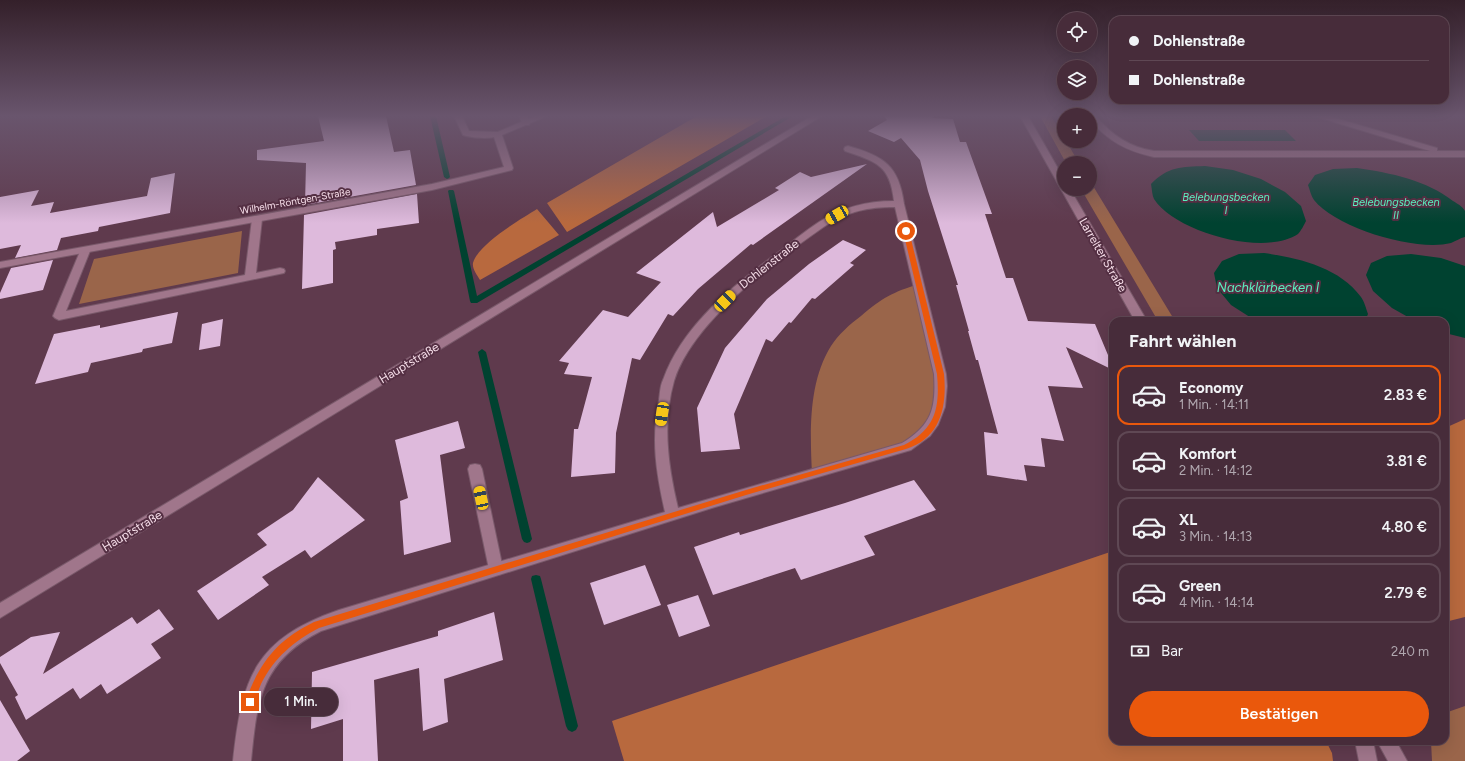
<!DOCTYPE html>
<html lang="de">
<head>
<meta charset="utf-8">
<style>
  body { margin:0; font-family:Figtree,sans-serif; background:#513845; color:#f1f3f6; height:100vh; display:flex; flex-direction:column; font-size:15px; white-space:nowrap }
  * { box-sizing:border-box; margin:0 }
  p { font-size:13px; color:#b0a7af }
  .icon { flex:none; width:22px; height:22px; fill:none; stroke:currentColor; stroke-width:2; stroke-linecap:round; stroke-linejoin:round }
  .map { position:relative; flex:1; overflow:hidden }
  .panel { position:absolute; left:1109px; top:317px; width:340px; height:428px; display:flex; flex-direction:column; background:#472c3a; border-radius:12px; box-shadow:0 4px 16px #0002,0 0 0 1px #5f4854 }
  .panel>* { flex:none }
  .guide { position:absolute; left:1109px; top:16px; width:340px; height:88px; border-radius:12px; box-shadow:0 4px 16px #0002,0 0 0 1px #5f4854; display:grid; align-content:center; height:88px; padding:0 20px; background:#472c3a }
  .buttons { position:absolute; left:1057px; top:12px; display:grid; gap:8px }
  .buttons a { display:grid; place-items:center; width:40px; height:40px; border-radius:50%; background:#472c3a; box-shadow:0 4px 16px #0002,0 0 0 1px #5f4854; font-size:20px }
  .end { position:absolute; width:18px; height:18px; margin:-9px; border:5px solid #ea580c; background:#fff; box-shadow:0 0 0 2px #fff }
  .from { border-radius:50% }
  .bubble { position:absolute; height:28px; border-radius:14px; background:#472c3a; box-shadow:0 4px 16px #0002,0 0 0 1px #5f4854; font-size:13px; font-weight:600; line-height:28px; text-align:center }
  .car { position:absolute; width:12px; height:24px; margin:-12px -6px; border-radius:5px; box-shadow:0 0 3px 1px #0007; background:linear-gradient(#f5c518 24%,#345 0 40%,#f5c518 0 76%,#345 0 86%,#f5c518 0) }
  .guide b { display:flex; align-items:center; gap:14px; height:38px; font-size:15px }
  .guide b+b { border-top:1px solid #5f4854 }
  .guide i { width:10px; height:10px; background:#f1f3f6 }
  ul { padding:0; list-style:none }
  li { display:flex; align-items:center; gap:12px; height:60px; margin:0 8px 6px; padding:0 12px; border:2px solid #5f4854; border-radius:12px }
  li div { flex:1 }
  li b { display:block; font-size:15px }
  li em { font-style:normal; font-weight:600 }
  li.selected { border-color:#ea580c }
  li>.icon { width:36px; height:36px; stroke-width:1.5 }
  h2 { padding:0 20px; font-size:18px; line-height:48px }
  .pay { display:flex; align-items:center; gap:10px; height:44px; padding:0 20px; font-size:15px }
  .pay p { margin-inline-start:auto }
  .cta { display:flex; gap:8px; margin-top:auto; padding:8px 20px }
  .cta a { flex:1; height:46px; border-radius:24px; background:#ea580c; color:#fff; font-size:16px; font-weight:600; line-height:46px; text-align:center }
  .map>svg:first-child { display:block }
  .green { fill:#9a654a }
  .forest { fill:#b8693e }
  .water { fill:#004230 }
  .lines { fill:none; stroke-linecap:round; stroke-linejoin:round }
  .stream { fill:#004230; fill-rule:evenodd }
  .building { fill:#debadc }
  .lane-casing { stroke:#79596a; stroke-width:2 }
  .street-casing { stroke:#79596a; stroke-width:2 }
  .secondary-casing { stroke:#79596a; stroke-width:2 }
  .lane { fill:#a0768b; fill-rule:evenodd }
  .street { fill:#a0768b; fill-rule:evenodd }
  .secondary { fill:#a0768b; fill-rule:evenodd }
  .route { fill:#ea580c }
  .labels { text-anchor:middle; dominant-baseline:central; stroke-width:4; stroke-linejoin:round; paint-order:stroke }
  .far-street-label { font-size:10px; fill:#f7dfea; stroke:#542f43 }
  .far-water-label { font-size:11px; font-style:italic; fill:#5bf1c0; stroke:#542f43 }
  .street-label { font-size:12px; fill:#f7dfea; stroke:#542f43 }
  .water-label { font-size:13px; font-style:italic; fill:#5bf1c0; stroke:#542f43 }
</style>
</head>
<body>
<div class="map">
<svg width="1465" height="761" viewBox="0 0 1465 761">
  <rect width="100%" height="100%" fill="#5f3a4d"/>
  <!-- green -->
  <path class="green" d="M1040 116H1051L1064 138V141H1066L1079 163H1066Z
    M1090 181 1175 321H1158L1081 189H1090Z
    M242 231 238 273 79 304 94 259Z
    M919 284 942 391 919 440 812 474C810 432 808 383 831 346 838 335 850 324 861 316 882 298 893 292 919 284Z
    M1465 706V761H1432L1431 741H1445V713Z"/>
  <!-- forest -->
  <path class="forest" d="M697 116H767L567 232 547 203Z
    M537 209 559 235 480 280C477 275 472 269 473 263 478 244 521 219 537 209Z
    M1465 419V617L1445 622V428Z
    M1113 551V741H1326L1332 753 1333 761H624L612 721Z"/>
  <!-- water -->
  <path class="water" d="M1189 130H1285L1296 141H1199Z
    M1205 166 1233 170 1261 179 1285 192 1301 206 1306 221C1304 225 1301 231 1298 234 1264 257 1175 232 1154 199 1152 195 1152 189 1151 184 1169 166 1181 167 1205 166Z
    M1357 168C1391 173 1426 180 1453 201 1458 204 1462 206 1465 211V237C1460 238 1456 241 1451 243 1416 252 1336 228 1314 200 1311 196 1310 190 1308 185L1315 175 1333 169Z
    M1264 253C1298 258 1339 267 1361 297 1364 301 1366 308 1368 314L1365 321H1256L1231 305 1217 288 1214 273 1222 261 1239 254Z
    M1411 254 1441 258 1465 266V338L1445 333V321H1415L1392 308 1373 291 1366 275 1371 263 1387 256Z"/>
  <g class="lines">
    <!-- stream -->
    <path class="stream" d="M430 116H436L450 177 449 178 447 179 444 177Z
      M786 116H793L477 303H471L470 301 448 191 449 190H453L454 191 477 296Z
      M482 349 486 352 532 539 530 542 527 543 524 542 522 539 478 352Z
      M536 575 540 576 541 579 578 726 576 730 572 732 568 730 566 726 531 579 532 576Z"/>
  </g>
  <!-- building -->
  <path class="building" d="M318 116H386L394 152 410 150 416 185 305 205 306 163 257 160V150L324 141Z
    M884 116H934L932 118 953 119 960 142H966L992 214H985L1006 278H1013L1028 321 1095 324 1113 367V370L1066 347 1083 388 1048 386 1064 441 1041 438 1045 467 1024 465 1027 481 987 475 984 432 998 434 978 360H976L968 331H969L956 285H958L928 191 920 160 901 138 894 142 868 131 887 120Z
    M867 164 753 245 751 244 698 289 673 316 668 314 640 360 632 358 616 433 615 473 571 477 574 429H578L592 377 564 374 569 363 559 361 603 310 628 317 661 282 636 273 713 212 717 227 779 190 775 188 800 172 811 177Z
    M175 173 170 213 99 227 98 231 61 238 57 250 15 258 21 245 0 249V197L39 190 31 206 54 202 50 213 147 196 151 178Z
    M417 194 419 223 377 229V235L335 242 336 249 333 250V283L302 289 304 215Z
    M843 240 866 250 850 263 854 265 815 299 812 298 791 323 789 322 772 342 766 339 734 414 740 449 701 452 697 408 725 348 767 299 809 264Z
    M53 260 43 290 0 299V293L11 268Z
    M178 312 172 343 143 349 142 352 91 363 88 372 35 384 54 334 100 325V328Z
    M223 319 220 346 199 350 202 324Z
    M458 421 465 448 440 455 451 542 404 555 400 501 408 498 395 440Z
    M318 477 365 520 311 558 305 550 262 577 269 585 218 620 197 591 267 545 257 534 293 510Z
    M914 480 936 510 864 536 875 555 801 580 795 568 713 595 694 547 739 532 740 535 845 503Z
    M645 565 661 605 604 625 590 583Z
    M698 595 710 626 679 637 667 605Z
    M159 609 174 629 151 644 161 658 107 694 101 684 80 699 73 688 26 720 15 697 18 695 0 663V657L31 637 60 632 43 674 132 617 137 624Z
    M494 612 503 660 444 679 448 722 423 731 419 668 374 680 378 761H343V719L311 729 312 672 438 636V631Z
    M0 700 30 751 17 761H0Z"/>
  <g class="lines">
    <!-- lane casing -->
    <g class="lane-casing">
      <path id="lane" d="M454 116H462L469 131 497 132 501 134C495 140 471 138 463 135Z
        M519 116H527L530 123 529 125H523Z
        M1090 116H1096C1112 136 1130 147 1154 151H1430L1314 116H1328L1437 148V151H1465V157H1154C1127 151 1107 141 1090 119Z
        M257 216 262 219 256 273 280 268 284 269 285 271 284 273 59 320 55 318 53 316 81 249 85 248 90 251 66 311 245 275 252 219Z
        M475 464 480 465 482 469 503 569 501 574 496 575 491 574 489 569 468 469 470 465Z"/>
    </g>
    <!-- street casing -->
    <g class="street-casing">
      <path id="street" d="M535 116H547L502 135 513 168 512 170 432 190 0 268V262L432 184 504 167 493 134Z
        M848 146C884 156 899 166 904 204L946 374 947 386 945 407 938 425 930 436 911 450 715 507 321 631C261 661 257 700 251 761H233C242 677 255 639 339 610L665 512C656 472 651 440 659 400 660 394 660 386 663 380 683 324 734 285 780 251 793 241 805 231 819 222 843 207 866 201 894 201 890 165 877 162 845 151L844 149 845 147ZM895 207 934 374C936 408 932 425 902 443L678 508C668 466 662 423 674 381 692 322 776 260 825 226 850 211 867 207 895 207Z"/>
    </g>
    <!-- secondary casing -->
    <g class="secondary-casing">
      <path id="secondary" d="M812 116H822L0 618V603Z
        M1020 116H1028L1064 179V189H1070L1147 321H1135Z
        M1355 741H1373L1377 761H1359Z
        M1377 741H1396L1407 761H1388Z"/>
    </g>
    <!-- lane -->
    <use href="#lane" class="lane"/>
    <!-- street -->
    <use href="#street" class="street"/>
    <!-- secondary -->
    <use href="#secondary" class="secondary"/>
  </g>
  <!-- sky -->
  <linearGradient id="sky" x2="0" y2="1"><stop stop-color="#34202a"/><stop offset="0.52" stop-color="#69556d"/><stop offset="1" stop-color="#69556d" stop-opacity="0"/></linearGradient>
  <rect width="1465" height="223" fill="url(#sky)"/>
  <!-- route -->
  <path class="route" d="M906 230 909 231 944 374C947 406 941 438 906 449L746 495 319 628C294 641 274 658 261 684 258 691 256 698 253 705L250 706 246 705 245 702C260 662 276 641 314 622L746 490 904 445C936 429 940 407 937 374L903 231Z"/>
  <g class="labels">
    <!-- far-street labels -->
    <g class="far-street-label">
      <text transform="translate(295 201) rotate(-10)">Wilhelm-Röntgen-Straße</text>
    </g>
    <!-- far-water labels -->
    <g class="far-water-label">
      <text x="1226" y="197">Belebungsbecken<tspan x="1226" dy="13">I</tspan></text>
      <text x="1396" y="202">Belebungsbecken<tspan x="1396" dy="13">II</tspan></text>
    </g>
    <!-- street labels -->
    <g class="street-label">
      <text transform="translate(1103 255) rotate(60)">Larrelter Straße</text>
      <text transform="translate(769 264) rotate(-38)">Dohlenstraße</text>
      <text transform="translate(409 363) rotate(-31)">Hauptstraße</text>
      <text transform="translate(132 531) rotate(-31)">Hauptstraße</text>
    </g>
    <!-- water labels -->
    <g class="water-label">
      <text x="1268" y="287">Nachklärbecken I</text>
    </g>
  </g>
</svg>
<div class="buttons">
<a><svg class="icon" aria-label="locate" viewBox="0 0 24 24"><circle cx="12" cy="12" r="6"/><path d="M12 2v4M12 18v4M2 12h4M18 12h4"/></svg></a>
<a><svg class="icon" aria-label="layers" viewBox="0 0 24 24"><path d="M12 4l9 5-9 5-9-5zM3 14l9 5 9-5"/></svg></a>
<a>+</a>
<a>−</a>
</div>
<i class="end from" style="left:906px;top:231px"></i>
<i class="end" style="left:250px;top:702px"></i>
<div class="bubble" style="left:264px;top:688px;width:74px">1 Min.</div>
<i class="car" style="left:837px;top:215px;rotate:240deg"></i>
<i class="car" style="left:725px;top:301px;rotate:45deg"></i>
<i class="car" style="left:662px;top:414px;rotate:189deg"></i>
<i class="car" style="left:481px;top:498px;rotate:348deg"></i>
<div class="guide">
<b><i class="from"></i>Dohlenstraße</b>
<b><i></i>Dohlenstraße</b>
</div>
<section class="panel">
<h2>Fahrt wählen</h2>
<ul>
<li class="selected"><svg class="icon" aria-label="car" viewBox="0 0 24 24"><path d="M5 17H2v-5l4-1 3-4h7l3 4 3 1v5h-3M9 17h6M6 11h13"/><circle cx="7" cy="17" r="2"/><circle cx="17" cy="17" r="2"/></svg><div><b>Economy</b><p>1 Min. · 14:11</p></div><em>2.83 €</em></li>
<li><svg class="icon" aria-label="car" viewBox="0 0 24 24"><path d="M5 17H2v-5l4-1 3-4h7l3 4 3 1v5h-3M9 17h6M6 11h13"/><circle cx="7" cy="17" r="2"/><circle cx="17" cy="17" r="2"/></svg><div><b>Komfort</b><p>2 Min. · 14:12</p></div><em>3.81 €</em></li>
<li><svg class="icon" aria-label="car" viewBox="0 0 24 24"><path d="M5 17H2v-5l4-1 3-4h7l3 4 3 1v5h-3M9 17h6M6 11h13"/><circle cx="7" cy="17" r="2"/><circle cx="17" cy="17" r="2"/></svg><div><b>XL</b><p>3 Min. · 14:13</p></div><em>4.80 €</em></li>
<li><svg class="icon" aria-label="car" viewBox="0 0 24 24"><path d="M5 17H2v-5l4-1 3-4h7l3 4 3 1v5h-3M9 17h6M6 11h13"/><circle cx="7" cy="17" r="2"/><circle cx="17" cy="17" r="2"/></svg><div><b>Green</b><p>4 Min. · 14:14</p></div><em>2.79 €</em></li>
</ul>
<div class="pay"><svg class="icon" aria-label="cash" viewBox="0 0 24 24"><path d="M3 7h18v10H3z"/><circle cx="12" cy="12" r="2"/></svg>Bar<p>240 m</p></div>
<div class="cta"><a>Bestätigen</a></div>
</section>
</div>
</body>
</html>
